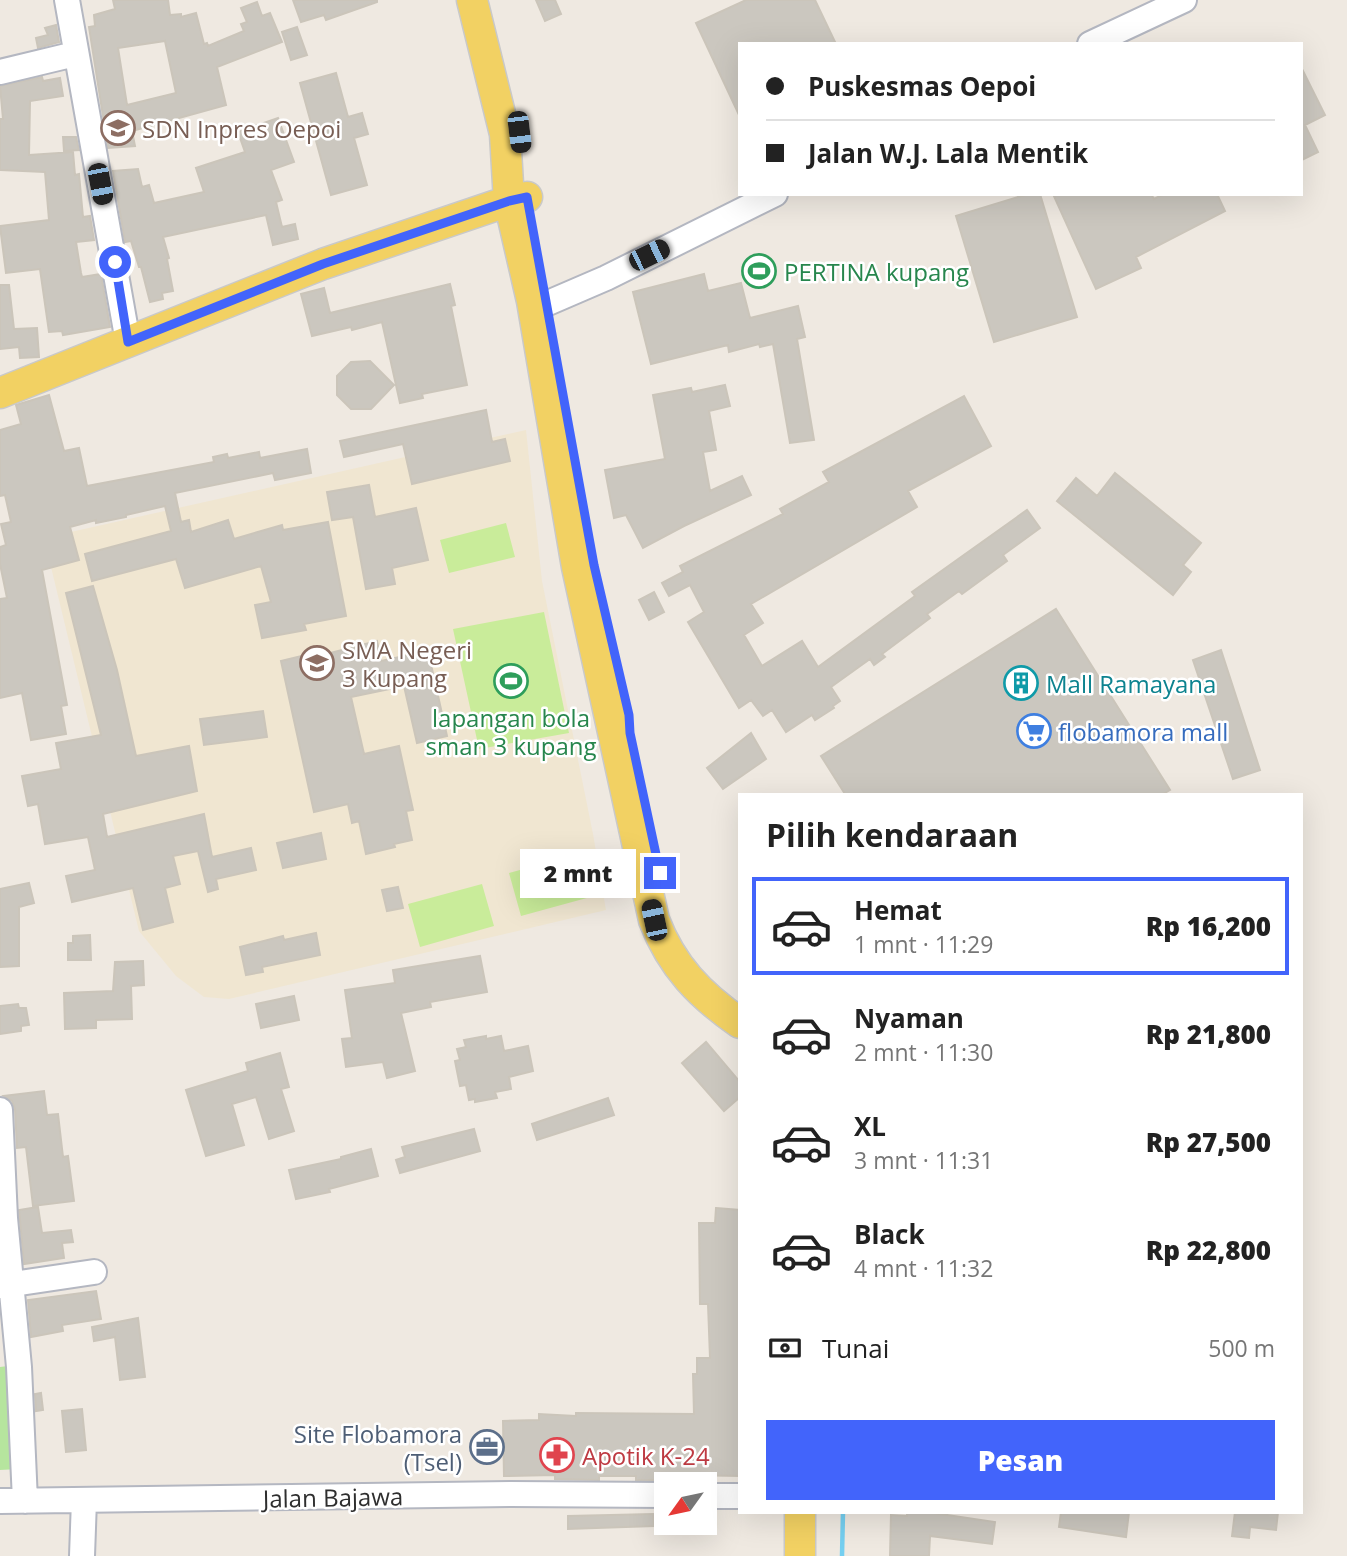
<!DOCTYPE html>
<html lang="id">
<head>
<meta charset="utf-8">
<style>
  body { margin:0; font-family:"Open Sans",sans-serif; background:#f2f2f2; color:#222; height:100vh; display:flex; flex-direction:column; font-size:26px; white-space:nowrap }
  * { box-sizing:border-box; margin:0 }
  p { font-size:23px; color:#767676 }
  .icon { flex:none; width:38px; height:38px; fill:none; stroke:currentColor; stroke-width:2; stroke-linecap:round; stroke-linejoin:round }
  .map { position:relative; flex:1; overflow:hidden }
  .side { position:absolute; left:738px; top:793px; width:565px; height:721px; display:flex; flex-direction:column; background:#fff; border-radius:0px; box-shadow:0 7px 28px #0002 }
  .side>* { flex:none }
  .top-card { position:absolute; left:738px; top:42px; width:565px; height:154px; border-radius:0px; box-shadow:0 7px 28px #0002; display:grid; align-content:center; height:154px; padding:0 28px; background:#fff }
  .needle { width:46px; rotate:237deg }
  .tools { position:absolute; left:654px; top:1472px; display:grid; gap:14px }
  .tools a { display:grid; place-items:center; width:63px; height:63px; border-radius:0px; background:#fff; box-shadow:0 7px 28px #0002; font-size:35px }
  .end { position:absolute; width:32px; height:32px; margin:-16px; border:9px solid #4264fb; background:#fff; box-shadow:0 0 0 4px #fff }
  .from { border-radius:50% }
  .bubble { position:absolute; height:49px; border-radius:0px; background:#fff; box-shadow:0 7px 28px #0002; font-size:23px; font-weight:800; line-height:49px; text-align:center }
  .car { position:absolute; width:21px; height:42px; margin:-21px -10px; border-radius:9px; box-shadow:0 0 5px 2px #0007; background:linear-gradient(#222 24%,#8ab4d8 0 40%,#222 0 76%,#8ab4d8 0 86%,#222 0) }
  .top-card b { display:flex; align-items:center; gap:24px; height:66px; font-size:26px }
  .top-card b+b { border-top:2px solid #e0e0e0 }
  .top-card i { width:18px; height:18px; background:#222 }
  ul { padding:0; list-style:none }
  li { display:flex; align-items:center; gap:21px; height:98px; margin:0 14px 10px; padding:0 14px; border:4px solid transparent; border-radius:0px }
  li div { flex:1 }
  li b { display:block; font-size:26px }
  li em { font-style:normal; font-weight:800 }
  li.current { border-color:#4264fb }
  li>.icon { width:63px; height:63px; stroke-width:1.5 }
  h2 { padding:0 28px; font-size:32px; line-height:84px }
  .pay { display:flex; align-items:center; gap:18px; height:77px; padding:0 28px; font-size:26px }
  .pay p { margin-inline-start:auto }
  .cta { display:flex; gap:14px; margin-top:auto; padding:14px 28px }
  .cta a { flex:1; height:80px; border-radius:0px; background:#4264fb; color:#fff; font-size:28px; font-weight:800; line-height:80px; text-align:center }
  .map>svg:first-child { display:block }
  .education { fill:#f0e6d1 }
  .green { fill:#b6e59e }
  .pitch { fill:#c9ec9a }
  .lines { fill:none; stroke-linecap:round; stroke-linejoin:round }
  .stream { stroke:#75cff0; stroke-width:4.5 }
  .building { fill:#cbc7bf; stroke:#cbc5ba; stroke-width:2; fill-rule:evenodd }
  .minor-casing { stroke:#b4b7c1; stroke-width:28 }
  .major-casing { stroke:#c9c9c9; stroke-width:33 }
  .minor { stroke:#fff; stroke-width:24 }
  .major { stroke:#f2d163; stroke-width:30 }
  .route { stroke:#4264fb; stroke-width:9 }
  .labels { text-anchor:middle; dominant-baseline:central; stroke-width:5; stroke-linejoin:round; paint-order:stroke }
  .education-label { font-size:24px; fill:#785e54; stroke:#fff; text-anchor:start }
  .leisure-label { font-size:24px; fill:#27864d; stroke:#fff; text-anchor:start }
  .culture-label { font-size:24px; fill:#0d838f; stroke:#fff; text-anchor:start }
  .shop-label { font-size:24px; fill:#366cbe; stroke:#fff; text-anchor:start }
  .service-label { font-size:24px; fill:#4e5e75; stroke:#fff; text-anchor:end }
  .health-label { font-size:24px; fill:#be3a42; stroke:#fff; text-anchor:start }
  .street-label { font-size:24px; fill:#2e2e2e; stroke:#fff }
</style>
</head>
<body>
<div class="map">
<svg width="1347" height="1556" viewBox="0 0 1347 1556">
  <rect width="100%" height="100%" fill="#efe9e1"/>
  <!-- education -->
  <path class="education" d="M526 430 542 581 593 834 606 910 229 999 204 997 176 976 139 931 44 538Z"/>
  <!-- green -->
  <path class="green" d="M8 1366 18 1469 0 1470V1367Z"/>
  <!-- pitch -->
  <path class="pitch" d="M506 523 515 557 449 573 440 540Z
    M544 612 569 733 479 749 453 629Z
    M582 853 594 896 521 916 509 873Z
    M482 884 494 926 420 947 408 904Z"/>
  <g class="lines">
    <!-- stream -->
    <path class="stream" d="M842 1556 843 1512"/>
  </g>
  <!-- building -->
  <path class="building" d="M113 0H168L170 15 181 14V17L196 13 204 44 207 43 208 46 244 31 241 24 247 22 241 8 257 2 262 16 270 13 282 42 217 67 226 105 132 131 135 146 108 148 89 27 95 26 94 15 115 9ZM165 41 176 93 127 105 118 48Z
    M293 0H377V2L326 20 324 15 301 22Z
    M536 0H555L561 14 545 21Z
    M746 0H815L836 44H740V117L696 23Z
    M56 25 59 42 38 48 36 38 48 35 45 28Z
    M297 27 307 55 291 60 282 32Z
    M1302 69 1325 115 1305 125 1318 152 1302 160Z
    M336 73 348 117 362 113 368 134 354 138 367 185 331 195 300 83Z
    M42 77 43 81 60 78 63 96 30 101 29 155 73 152 75 175 79 174 83 217 90 216 94 240 76 242 81 273 82 277 101 274 110 327 63 335 62 331 49 332 40 269 6 273 0 226 49 220 45 172 0 170V119H3L0 86Z
    M278 118 294 162 271 170 282 200 276 202 282 227 295 224 298 239 273 245 266 215 163 237 169 258 167 259 173 291 162 293 163 299 150 302 141 267H139L131 241 125 242 113 171 138 169 142 187 149 185 154 203 204 192 196 168 245 152 238 132Z
    M63 137H76L79 150 64 151Z
    M1028 194H1040L1077 317 994 342 956 216Z
    M1053 194H1151L1154 199 1164 194H1217L1225 211 1136 257 1141 268 1096 289Z
    M704 274 708 291 741 283 750 318 798 306 805 337 797 339 814 440 790 443 773 344 760 347 759 344 729 352 728 345 651 364 633 292Z
    M450 284 455 305 451 306 467 385 422 394 423 398 400 403 382 322 352 330 351 327 312 336 301 294 324 288 330 313Z
    M0 285H9L14 329 37 328 39 357 20 358 19 347 0 349Z
    M370 361 394 385 371 409H351L337 395V376L351 362Z
    M725 385 730 406 709 411 716 450 703 452 710 491 742 476 751 495 684 526 643 548 626 515 614 518 605 470 665 459 653 395 691 388 692 392Z
    M49 395 64 451 79 448 87 486 214 462 213 457 227 454 228 458 259 452 260 458 307 449 311 473 275 480 273 473 175 493 181 522 189 520 191 532 228 520 234 539 282 525 283 530 328 522 346 616 304 624 306 630 262 638 255 605 271 602 261 566 185 588 176 559 92 581 85 554 171 531 165 506 126 515V517L96 523V520L70 527 79 560 42 570 67 705 61 706 66 734 31 740 22 693 0 698V599L7 598 0 564V547L6 545 1 524 11 522 5 495 0 496V430L21 424 16 405Z
    M964 396 991 446 908 491 917 507 751 604 763 623 744 635 762 666 802 641 818 667 915 596 912 592 1027 510 1040 528 1003 555 1007 561 962 594 959 591 927 614 930 618 882 654 885 657 874 665 870 659 831 687 840 701 833 706 834 708 815 720 812 715 786 732 772 710 763 716 751 700 739 708 688 622 704 612 690 585 669 596 662 583 683 572 680 566 783 514 780 509 829 482 823 472Z
    M486 410 492 442 505 439 510 461 412 484 403 444 344 457 340 441Z
    M1115 473 1201 543 1183 565 1191 572 1173 595 1057 501 1076 478 1097 496Z
    M369 485 375 517 416 508 428 560 392 568 395 584 366 589 353 517 332 520 327 492Z
    M93 586 117 670 136 756 189 746 197 791 103 814 107 837 204 814 212 857 251 848 256 870 216 879 218 889 208 892 198 851 173 856 180 884 165 888 173 922 143 930 133 888 72 902 66 876 95 870 88 837 45 844 38 804 28 806 22 776 61 769 56 743 101 735 66 593Z
    M654 592 664 612 649 620 639 600Z
    M1056 609 1170 790 1163 794H845L821 756Z
    M377 641 381 661 428 651 447 736 417 743 404 686 351 697 364 754 399 746 413 810 406 811 412 840 394 844 395 847 366 854 359 821 352 823 348 804 314 812 281 661 310 654 311 658Z
    M1221 650 1260 770 1233 779 1193 660Z
    M263 711 267 737 204 745 200 719Z
    M751 733 766 759 723 789 707 768Z
    M321 833 326 859 283 868 277 843Z
    M29 883 34 903 19 907V966L0 967V889Z
    M398 887 403 908 387 911 382 890Z
    M316 933 320 955 262 967 263 972 246 975 240 947 283 936 284 940Z
    M90 935 91 960H68V943H73V936Z
    M480 956 487 992 430 1002 431 1007 401 1013 415 1071 387 1078 383 1062 346 1067 342 1039 352 1038 345 990 395 983 393 970Z
    M143 961 144 985 131 986 132 1019 96 1020V1028L65 1029 64 993 113 991 115 962Z
    M294 996 299 1020 261 1028 256 1004Z
    M18 1004 19 1008H26L29 1025 21 1026V1031L0 1034V1006Z
    M486 1036V1039L501 1036 504 1051 528 1046 533 1071 509 1077 511 1089 495 1092 497 1098 475 1102V1099L469 1100 466 1085 460 1086 455 1061 460 1060 457 1049 466 1047 464 1040Z
    M706 1042 740 1082V1097L724 1111 682 1063Z
    M280 1053 289 1087 281 1089 294 1131 269 1139 256 1097 232 1104 244 1145 206 1156 186 1090 248 1071 246 1063Z
    M44 1091 47 1115 58 1114 63 1157 68 1156 74 1201 33 1206 26 1147 17 1148 15 1109 12 1101 4 1096Z
    M608 1098 614 1115 537 1140 532 1124Z
    M474 1129 480 1151 400 1173 396 1160 405 1157 402 1147Z
    M371 1149 378 1176 329 1189 330 1192 296 1199 289 1170 341 1159V1157Z
    M38 1207 42 1233 71 1230 73 1242 62 1243 64 1258 24 1264 19 1210Z
    M716 1208 740 1210V1476L684 1475V1484L667 1480H636V1476H599V1480L555 1479V1475L504 1476 503 1421 539 1420V1414L576 1416V1413L694 1414 693 1374H697V1358H710L708 1304H700L699 1223H715Z
    M96 1291 101 1319 62 1325 63 1331 31 1337 28 1300Z
    M138 1318 145 1377 120 1380 115 1337 94 1341 92 1327Z
    M41 1393 43 1410 36 1411 35 1394Z
    M82 1409 86 1450 66 1452 62 1411Z
    M907 1512H927L995 1522 992 1544 930 1536 929 1556H890L891 1515 907 1516Z
    M1061 1512H1129L1126 1537 1059 1527Z
    M1235 1512H1278L1276 1530 1250 1527 1249 1538 1232 1536Z
    M653 1514 654 1526 568 1529V1516Z"/>
  <g class="lines">
    <!-- minor casing -->
    <g class="minor-casing">
      <path id="minor" d="M67 0 128 342
        M1090 44 1184 0
        M0 72 75 54
        M532 301 548 303 606 278 775 194
        M0 1110 5 1218 19 1367 25 1501
        M0 1286 94 1272
        M705 1496H740
        M0 1501 511 1494 667 1495
        M82 1556 84 1500"/>
    </g>
    <!-- major casing -->
    <g class="major-casing">
      <path id="major" d="M472 0 505 134 509 201 532 301 577 567 654 920C672 967 700 995 740 1023
        M0 393 323 264 509 201 527 197
        M800 1512V1556"/>
    </g>
    <!-- minor -->
    <use href="#minor" class="minor"/>
    <!-- major -->
    <use href="#major" class="major"/>
  </g>
  <g class="lines">
    <!-- route -->
    <path class="route" d="M115 262 128 342 323 264 509 201 527 197 594 565 629 715 630 733 660 873"/>
  </g>
  <!-- icons -->
  <defs>
    <g id="school-ring" transform="scale(1.75)"><circle r="9.5" fill="#fff" stroke="#8d6e63" stroke-width="1.5"/><path d="M0-5L7-2L0 1L-7-2ZM-4 1L0 2.5L4 1V4Q0 6-4 4Z" fill="#8d6e63"/></g>
    <g id="stadium-ring" transform="scale(1.75)"><circle r="9.5" fill="#fff" stroke="#2e9e5b" stroke-width="1.5"/><path d="M0-5a6.5 5 0 1 0 0 10a6.5 5 0 1 0 0-10ZM-3.5-1.8h7v3.6h-7Z" fill="#2e9e5b"/></g>
    <g id="building-ring" transform="scale(1.75)"><circle r="9.5" fill="#fff" stroke="#0f9aa8" stroke-width="1.5"/><path d="M-4-6H4V6H1V3H-1V6H-4ZM-2.5-4.3h1.7v1.8h-1.7ZM.8-4.3h1.7v1.8H.8ZM-2.5-1h1.7V.8h-1.7ZM.8-1h1.7V.8H.8Z" fill="#0f9aa8"/></g>
    <g id="supermarket-ring" transform="scale(1.75)"><circle r="9.5" fill="#fff" stroke="#3f7fe0" stroke-width="1.5"/><path d="M-6-5.5h2.5l.6 2H6L4.5 2H-2.5L-4.4-4H-6ZM-1.5 3.2a1.3 1.3 0 1 0 .1 0ZM3 3.2a1.3 1.3 0 1 0 .1 0Z" fill="#3f7fe0"/></g>
    <g id="office-ring" transform="scale(1.75)"><circle r="9.5" fill="#fff" stroke="#5c6f8a" stroke-width="1.5"/><path d="M-6-3h4V-5.5h4V-3h4V5H-6ZM-1-4.5V-3h2v-1.5ZM-6 0V1H6V0Z" fill="#5c6f8a"/></g>
    <g id="pharmacy-ring" transform="scale(1.75)"><circle r="9.5" fill="#fff" stroke="#e0444e" stroke-width="1.5"/><path d="M-2-6h4v4h4v4h-4v4h-4v-4h-4v-4h4Z" fill="#e0444e"/></g>
  </defs>
  <g fill-rule="evenodd">
    <use href="#school-ring" x="118" y="128"/>
    <use href="#stadium-ring" x="759" y="271"/>
    <use href="#school-ring" x="317" y="663"/>
    <use href="#stadium-ring" x="511" y="681"/>
    <use href="#building-ring" x="1021" y="683"/>
    <use href="#supermarket-ring" x="1034" y="731"/>
    <use href="#office-ring" x="487" y="1447"/>
    <use href="#pharmacy-ring" x="557" y="1455"/>
  </g>
  <g class="labels">
    <!-- education labels -->
    <g class="education-label">
      <text x="142" y="128">SDN Inpres Oepoi</text>
      <text x="342" y="649">SMA Negeri<tspan x="342" dy="28">3 Kupang</tspan></text>
    </g>
    <!-- leisure labels -->
    <g class="leisure-label">
      <text x="784" y="271">PERTINA kupang</text>
      <text x="511" y="717" text-anchor="middle">lapangan bola<tspan x="511" dy="28">sman 3 kupang</tspan></text>
    </g>
    <!-- culture labels -->
    <g class="culture-label">
      <text x="1046" y="683">Mall Ramayana</text>
    </g>
    <!-- shop labels -->
    <g class="shop-label">
      <text x="1058" y="731">flobamora mall</text>
    </g>
    <!-- service labels -->
    <g class="service-label">
      <text x="462" y="1433">Site Flobamora<tspan x="462" dy="28">(Tsel)</tspan></text>
    </g>
    <!-- health labels -->
    <g class="health-label">
      <text x="582" y="1455">Apotik K-24</text>
    </g>
    <!-- street labels -->
    <g class="street-label">
      <text transform="translate(333 1497) rotate(-1)">Jalan Bajawa</text>
    </g>
  </g>
</svg>
<div class="tools">
<a><svg class="needle" viewBox="-14 -14 28 28"><path d="M0-13l5 13h-10z" fill="#e53935"/><path d="M0 13l5-13h-10z" fill="#767676"/></svg></a>
</div>
<i class="end from" style="left:115px;top:262px"></i>
<i class="end" style="left:660px;top:873px"></i>
<div class="bubble" style="left:520px;top:849px;width:116px">2 mnt</div>
<i class="car" style="left:519px;top:132px;rotate:173deg"></i>
<i class="car" style="left:100px;top:184px;rotate:169deg"></i>
<i class="car" style="left:649px;top:255px;rotate:64deg"></i>
<i class="car" style="left:654px;top:920px;rotate:348deg"></i>
<div class="top-card">
<b><i class="from"></i>Puskesmas Oepoi</b>
<b><i></i>Jalan W.J. Lala Mentik</b>
</div>
<section class="side">
<h2>Pilih kendaraan</h2>
<ul>
<li class="current"><svg class="icon" aria-label="car" viewBox="0 0 24 24"><path d="M5 17H2v-5l4-1 3-4h7l3 4 3 1v5h-3M9 17h6M6 11h13"/><circle cx="7" cy="17" r="2"/><circle cx="17" cy="17" r="2"/></svg><div><b>Hemat</b><p>1 mnt · 11:29</p></div><em>Rp 16,200</em></li>
<li><svg class="icon" aria-label="car" viewBox="0 0 24 24"><path d="M5 17H2v-5l4-1 3-4h7l3 4 3 1v5h-3M9 17h6M6 11h13"/><circle cx="7" cy="17" r="2"/><circle cx="17" cy="17" r="2"/></svg><div><b>Nyaman</b><p>2 mnt · 11:30</p></div><em>Rp 21,800</em></li>
<li><svg class="icon" aria-label="car" viewBox="0 0 24 24"><path d="M5 17H2v-5l4-1 3-4h7l3 4 3 1v5h-3M9 17h6M6 11h13"/><circle cx="7" cy="17" r="2"/><circle cx="17" cy="17" r="2"/></svg><div><b>XL</b><p>3 mnt · 11:31</p></div><em>Rp 27,500</em></li>
<li><svg class="icon" aria-label="car" viewBox="0 0 24 24"><path d="M5 17H2v-5l4-1 3-4h7l3 4 3 1v5h-3M9 17h6M6 11h13"/><circle cx="7" cy="17" r="2"/><circle cx="17" cy="17" r="2"/></svg><div><b>Black</b><p>4 mnt · 11:32</p></div><em>Rp 22,800</em></li>
</ul>
<div class="pay"><svg class="icon" aria-label="cash" viewBox="0 0 24 24"><path d="M3 7h18v10H3z"/><circle cx="12" cy="12" r="2"/></svg>Tunai<p>500 m</p></div>
<div class="cta"><a>Pesan</a></div>
</section>
</div>
</body>
</html>
